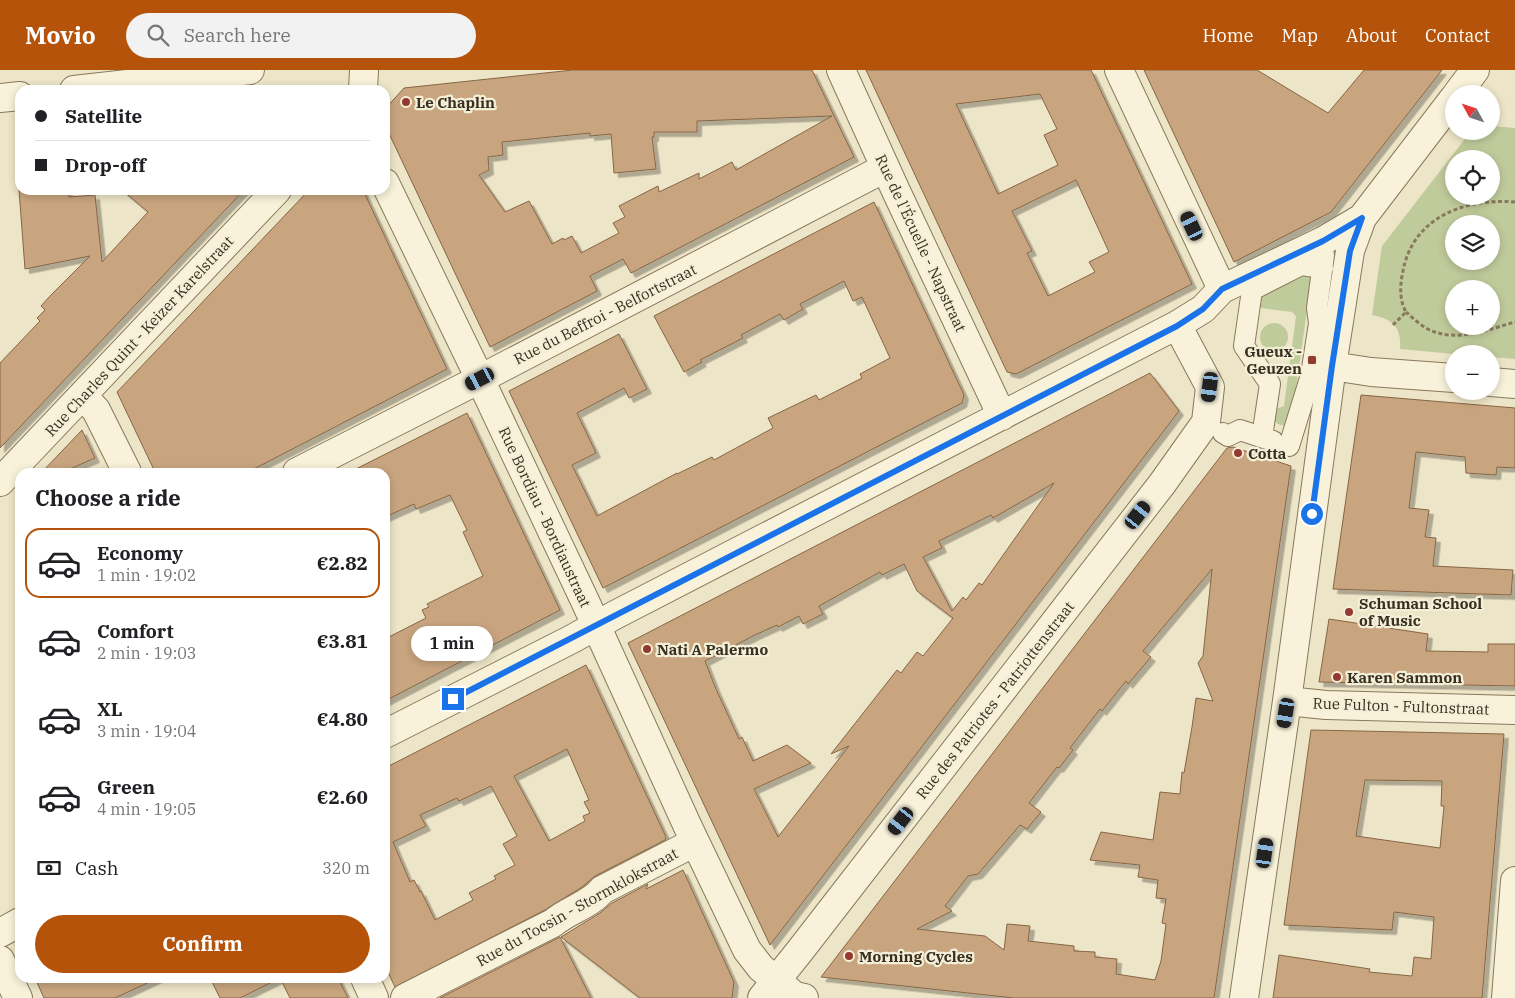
<!DOCTYPE html>
<html lang="en">
<head>
<meta charset="utf-8">
<style>
  body { margin:0; font-family:"IBM Plex Serif",serif; background:#f2f2f2; color:#202124; height:100vh; display:flex; flex-direction:column; font-size:19px; white-space:nowrap }
  * { box-sizing:border-box; margin:0 }
  p { font-size:16px; color:#757577 }
  .icon { flex:none; width:28px; height:28px; fill:none; stroke:currentColor; stroke-width:2; stroke-linecap:round; stroke-linejoin:round }
  .map { position:relative; flex:1; overflow:hidden }
  .panel { position:absolute; left:15px; top:398px; width:375px; height:515px; display:flex; flex-direction:column; background:#fff; border-radius:15px; box-shadow:0 2px 8px #0003 }
  .panel>* { flex:none }
  .guide { position:absolute; left:15px; top:15px; width:375px; height:110px; border-radius:15px; box-shadow:0 2px 8px #0003; display:grid; align-content:center; height:110px; padding:0 20px; background:#fff }
  .needle { width:32px; rotate:310deg }
  .buttons { position:absolute; left:1445px; top:15px; display:grid; gap:10px }
  .buttons a { display:grid; place-items:center; width:55px; height:55px; border-radius:50%; background:#fff; box-shadow:0 2px 8px #0003; font-size:25px }
  .end { position:absolute; width:22px; height:22px; margin:-11px; border:6px solid #1a73e8; background:#fff; box-shadow:0 0 0 2px #fff }
  .from { border-radius:50% }
  .bubble { position:absolute; height:35px; border-radius:18px; background:#fff; box-shadow:0 2px 8px #0003; font-size:16px; font-weight:700; line-height:35px; text-align:center }
  .car { position:absolute; width:15px; height:30px; margin:-15px -8px; border-radius:6px; box-shadow:0 0 4px 1px #0007; background:linear-gradient(#222 24%,#8ab4d8 0 40%,#222 0 76%,#8ab4d8 0 86%,#222 0) }
  .guide b { display:flex; align-items:center; gap:18px; height:48px; font-size:19px }
  .guide b+b { border-top:1px solid #e0e0e0 }
  .guide i { width:12px; height:12px; background:#202124 }
  ul { padding:0; list-style:none }
  li { display:flex; align-items:center; gap:15px; height:70px; margin:0 10px 8px; padding:0 10px; border:2px solid transparent; border-radius:15px }
  li div { flex:1 }
  li b { display:block; font-size:19px }
  li em { font-style:normal; font-weight:700 }
  li.on { border-color:#b45309 }
  li>.icon { width:45px; height:45px; stroke-width:1.5 }
  h2 { padding:0 20px; font-size:22px; line-height:60px }
  .pay { display:flex; align-items:center; gap:12px; height:55px; padding:0 20px; font-size:19px }
  .pay p { margin-inline-start:auto }
  .button { display:flex; gap:10px; margin-top:auto; padding:10px 20px }
  .button a { flex:1; height:58px; border-radius:30px; background:#b45309; color:#fff; font-size:20px; font-weight:700; line-height:58px; text-align:center }
  header { display:flex; align-items:center; gap:30px; box-sizing:border-box; height:70px; padding:0 25px; background:#b45309; color:#fff }
  header strong { font-size:24px }
  nav { display:flex; gap:28px; margin-inline-start:auto; font-size:18px }
  .search { width:350px; height:45px; background:#f2f2f2; display:flex; align-items:center; gap:12px; box-sizing:border-box; padding:0 18px; border-radius:28px; color:#757577; font-size:19px }
  .map>svg:first-child { display:block }
  .green { fill:#c0cb9b; fill-rule:evenodd }
  .building { fill:#c9a57f; stroke:#866544; fill-rule:evenodd; filter:url(#shadow) }
  .lines { fill:none; stroke-linecap:round; stroke-linejoin:round }
  .pedestrian-casing { stroke:#88785d; stroke-width:22 }
  .minor-casing { stroke:#88785d; stroke-width:30 }
  .tertiary-casing { stroke:#88785d; stroke-width:30 }
  .path { stroke:#88785d; stroke-width:3; stroke-dasharray:4 2.5; stroke-linecap:butt }
  .pedestrian { stroke:#f8f2da; stroke-width:20 }
  .minor { stroke:#f8f2da; stroke-width:28 }
  .tertiary { stroke:#f8f2da; stroke-width:28 }
  .route { stroke:#1a73e8; stroke-width:6 }
  .poi-dot { fill:#943930; stroke:#f4efd7; stroke-width:2 }
  .labels { text-anchor:middle; dominant-baseline:central; stroke-width:4.5; stroke-linejoin:round; paint-order:stroke }
  .poi-label { font-size:15px; font-weight:bold; fill:#392f20; stroke:#f4efd7; text-anchor:start }
  .street-label { font-size:15px; fill:#392f20; stroke:#f4efd7 }
</style>
</head>
<body>
<header>
<strong>Movio</strong>
<div class="search"><svg class="icon" aria-label="search" viewBox="0 0 24 24"><circle cx="10" cy="10" r="6"/><path d="M15 15l6 6"/></svg>Search here</div>
<nav><a>Home</a><a>Map</a><a>About</a><a>Contact</a></nav>
</header>
<div class="map">
<svg width="1515" height="928" viewBox="0 0 1515 928">
  <defs>
    <filter id="shadow"><feDropShadow dx="4.5" dy="4.5" stdDeviation="0" flood-color="#0004"/></filter>
  </defs>
  <rect width="100%" height="100%" fill="#ede5c7"/>
  <!-- green -->
  <path class="green" d="M1491 56 1515 58V289L1491 287V284H1454L1400 279C1402 258 1393 249 1372 245L1382 176 1471 61H1491ZM1454 89H1491V126H1454ZM1454 154H1491V191H1454ZM1454 219H1491V256H1454Z
    M1303 203 1310 207 1311 212 1292 347 1286 355C1280 356 1276 354 1273 348L1276 339 1284 336 1296 246 1292 242 1261 238 1258 233V227Z
    M1260 267a14 14 0 1 1 28 0a14 14 0 1 1-28 0Z"/>
  <!-- building -->
  <path class="building" d="M573 0H812L854 87 631 203 623 189 590 206 597 221 490 277 385 55V39L404 18ZM832 46 736 100 732 92 699 109V103L659 122 658 116 619 136 625 147 613 153 619 163 581 183 572 166 564 170 563 168 552 174 529 131 505 142 479 105 489 100 488 87 503 85 502 72 590 63V66L611 64 614 103 656 99 652 67H654V62H697V51Z
    M866 0H1091L1192 214 1016 304 1007 302ZM1040 24 1057 59 1044 65 1058 95 998 124 956 34ZM1076 110 1109 182 1089 192 1095 202 1048 226 1027 183 1032 181 1012 141Z
    M1144 0H1257L1328 43 1364 0H1442L1331 142 1234 192Z
    M19 120H68L69 127 95 125 102 192 148 142 122 120H244L0 378V293L40 251 37 248 45 240 41 236 50 226 90 186 25 199Z
    M309 120H363L447 299 248 402H155L117 322Z
    M874 132 964 325 962 333 603 518 509 321 619 264 647 319 629 328 624 318 577 343 596 383 572 395 597 446 677 403V404L712 387 714 390 773 358 768 348 816 325 819 330 862 308 860 304 890 288 862 227 853 231 844 211 800 234 803 239 784 250 780 244 741 265 743 268 700 290 702 292 684 302 654 246Z
    M1150 303 1179 341 770 875 628 573ZM1054 413 982 515 979 513 966 530 963 527 952 541 923 487 942 478 939 471 991 445 993 448ZM904 494 917 521 953 548 923 586 917 582 901 603 897 600 831 684 849 676 778 767 754 719 811 693 787 675 753 691 742 667 739 669 716 619 705 591 755 565 777 555 778 557 799 546 803 554 823 544 819 536 880 502 882 505Z
    M1361 325 1515 338V398L1497 397 1496 405 1466 403 1465 387 1416 382 1409 438 1429 440 1425 467 1436 468 1433 496 1513 500 1511 525 1333 519Z
    M467 343 560 540 385 631V569L426 548 422 540 429 537 427 534 483 506 463 462 467 460 450 425 416 439 414 434 385 447V402H350Z
    M82 360 95 388 63 402H42Z
    M1233 377 1291 396 1214 928H1014L821 907 1227 378ZM1212 499 1203 586 1198 593 1213 631 1196 628 1192 657 1184 703 1182 702 1180 724 1160 722 1153 770 1101 762 1090 790 1140 795 1138 807 1158 810 1156 828 1166 829 1162 853 1166 854 1161 891 1155 910 1116 904 1117 889 1095 887V882L1074 881V876L1028 871 1030 856 1007 854 1004 880 985 866 917 859 952 841 945 836 968 806 978 804 1020 755 1027 759 1041 742 1029 733 1057 697 1059 698 1073 680 1070 678 1100 639 1102 641 1126 611 1128 614 1151 587 1143 581Z
    M1329 549 1428 564 1426 581 1488 582V574H1515V616L1319 612Z
    M586 595 666 767 665 770 595 806 582 817 545 840 395 917 385 896V698ZM567 679 589 730 584 732 590 743 583 746 585 751 549 771 514 706ZM491 716 517 766 503 774 515 795 494 806 496 809 469 823 473 830 435 850 421 821 420 822 414 810 410 812 393 772 426 756 420 745 457 728 459 731Z
    M1311 660 1504 664 1482 928H1273L1279 885 1370 899 1369 902 1412 906 1414 887 1431 889 1434 847 1394 842 1392 860 1284 855ZM1365 710 1442 711 1441 736H1444L1440 778 1356 766Z
    M683 800 734 912 732 928H640L561 867 600 843 612 833 648 814 646 819Z
    M560 867 591 928H440Z
    M35 908H158L115 928H44Z
    M210 908H338L348 928H290L280 908 240 928H220Z"/>
  <g class="lines">
    <!-- pedestrian casing -->
    <g class="pedestrian-casing">
      <path id="pedestrian" d="M1223 363 1228 366 1240 360 1273 371
        M1262 367 1270 314 1244 276 1252 220 1301 195 1323 198
        M1289 376 1311 305 1319 253 1317 238 1324 185"/>
    </g>
    <!-- minor casing -->
    <g class="minor-casing">
      <path id="minor" d="M841 0 896 121 1002 346
        M1119 0 1222 219
        M363 20 364 0
        M1457 24 1475 0
        M385 113 480 309 585 531 688 757 747 880 761 898 795 926 804 928
        M1332 296 1371 302 1454 308
        M1491 312 1515 314
        M83 326 96 340 127 402
        M297 402 480 309 885 98
        M0 412 277 120
        M1287 631 1326 635 1515 640
        M385 664 572 569 615 545 1177 255
        M0 863 20 852
        M0 890 18 928
        M365 908 374 928
        M405 928 553 853C568 840 590 835 602 820L695 772
        M762 928 799 882 1162 414 1206 352 1210 317 1177 255 1203 239 1222 219 1323 171 1362 148
        M1244 928 1287 631 1332 296 1350 181 1362 148 1454 28
        M1506 928 1515 811"/>
    </g>
    <!-- tertiary casing -->
    <g class="tertiary-casing">
      <path id="tertiary" d="M74 20 250 0
        M0 28 20 26"/>
    </g>
    <!-- path -->
    <path class="path" d="M1406 242C1414 249 1424 259 1435 262 1461 271 1490 259 1515 252
      M1393 255 1406 242C1399 230 1400 214 1403 201 1413 147 1465 128 1515 132"/>
    <!-- pedestrian -->
    <use href="#pedestrian" class="pedestrian"/>
    <!-- minor -->
    <use href="#minor" class="minor"/>
    <!-- tertiary -->
    <use href="#tertiary" class="tertiary"/>
  </g>
  <g class="lines">
    <!-- route -->
    <path class="route" d="M453 629 1177 256 1203 239 1222 219 1323 171 1362 148 1350 181 1332 296 1312 444"/>
  </g>
  <!-- markers -->
  <g class="poi-dot">
    <circle cx="406" cy="32" r="5"/>
    <rect x="1307" y="285" width="10" height="10" rx="2.5"/>
    <circle cx="1238" cy="383" r="5"/>
    <circle cx="1349" cy="542" r="5"/>
    <circle cx="647" cy="579" r="5"/>
    <circle cx="1337" cy="607" r="5"/>
    <circle cx="849" cy="886" r="5"/>
  </g>
  <g class="labels">
    <!-- poi labels -->
    <g class="poi-label">
      <text x="416" y="32">Le Chaplin</text>
      <text x="1302" y="281" text-anchor="end">Gueux -<tspan x="1302" dy="17">Geuzen</tspan></text>
      <text x="1248" y="383">Cotta</text>
      <text x="1359" y="533">Schuman School<tspan x="1359" dy="17">of Music</tspan></text>
      <text x="657" y="579">Nati A Palermo</text>
      <text x="1347" y="607">Karen Sammon</text>
      <text x="859" y="886">Morning Cycles</text>
    </g>
    <!-- street labels -->
    <g class="street-label">
      <text transform="translate(921 173) rotate(65)">Rue de l'Écuelle - Napstraat</text>
      <text transform="translate(605 244) rotate(-27)">Rue du Beffroi - Belfortstraat</text>
      <text transform="translate(139 266) rotate(-47)">Rue Charles Quint - Keizer Karelstraat</text>
      <text transform="translate(545 447) rotate(65)">Rue Bordiau - Bordiaustraat</text>
      <text transform="translate(995 630) rotate(-52)">Rue des Patriotes - Patriottenstraat</text>
      <text transform="translate(1401 636) rotate(2)">Rue Fulton - Fultonstraat</text>
      <text transform="translate(577 837) rotate(-29)">Rue du Tocsin - Stormklokstraat</text>
    </g>
  </g>
</svg>
<div class="buttons">
<a><svg class="needle" viewBox="-14 -14 28 28"><path d="M0-13l5 13h-10z" fill="#e53935"/><path d="M0 13l5-13h-10z" fill="#757577"/></svg></a>
<a><svg class="icon" aria-label="locate" viewBox="0 0 24 24"><circle cx="12" cy="12" r="6"/><path d="M12 2v4M12 18v4M2 12h4M18 12h4"/></svg></a>
<a><svg class="icon" aria-label="layers" viewBox="0 0 24 24"><path d="M12 4l9 5-9 5-9-5zM3 14l9 5 9-5"/></svg></a>
<a>+</a>
<a>−</a>
</div>
<i class="end from" style="left:1312px;top:444px"></i>
<i class="end" style="left:453px;top:629px"></i>
<div class="bubble" style="left:411px;top:556px;width:82px">1 min</div>
<i class="car" style="left:1192px;top:156px;rotate:335deg"></i>
<i class="car" style="left:480px;top:309px;rotate:243deg"></i>
<i class="car" style="left:1210px;top:317px;rotate:187deg"></i>
<i class="car" style="left:1138px;top:445px;rotate:38deg"></i>
<i class="car" style="left:1286px;top:643px;rotate:189deg"></i>
<i class="car" style="left:901px;top:751px;rotate:218deg"></i>
<i class="car" style="left:1265px;top:783px;rotate:8deg"></i>
<div class="guide">
<b><i class="from"></i>Satellite</b>
<b><i></i>Drop-off</b>
</div>
<section class="panel">
<h2>Choose a ride</h2>
<ul>
<li class="on"><svg class="icon" aria-label="car" viewBox="0 0 24 24"><path d="M5 17H2v-5l4-1 3-4h7l3 4 3 1v5h-3M9 17h6M6 11h13"/><circle cx="7" cy="17" r="2"/><circle cx="17" cy="17" r="2"/></svg><div><b>Economy</b><p>1 min · 19:02</p></div><em>€2.82</em></li>
<li><svg class="icon" aria-label="car" viewBox="0 0 24 24"><path d="M5 17H2v-5l4-1 3-4h7l3 4 3 1v5h-3M9 17h6M6 11h13"/><circle cx="7" cy="17" r="2"/><circle cx="17" cy="17" r="2"/></svg><div><b>Comfort</b><p>2 min · 19:03</p></div><em>€3.81</em></li>
<li><svg class="icon" aria-label="car" viewBox="0 0 24 24"><path d="M5 17H2v-5l4-1 3-4h7l3 4 3 1v5h-3M9 17h6M6 11h13"/><circle cx="7" cy="17" r="2"/><circle cx="17" cy="17" r="2"/></svg><div><b>XL</b><p>3 min · 19:04</p></div><em>€4.80</em></li>
<li><svg class="icon" aria-label="car" viewBox="0 0 24 24"><path d="M5 17H2v-5l4-1 3-4h7l3 4 3 1v5h-3M9 17h6M6 11h13"/><circle cx="7" cy="17" r="2"/><circle cx="17" cy="17" r="2"/></svg><div><b>Green</b><p>4 min · 19:05</p></div><em>€2.60</em></li>
</ul>
<div class="pay"><svg class="icon" aria-label="cash" viewBox="0 0 24 24"><path d="M3 7h18v10H3z"/><circle cx="12" cy="12" r="2"/></svg>Cash<p>320 m</p></div>
<div class="button"><a>Confirm</a></div>
</section>
</div>
</body>
</html>
